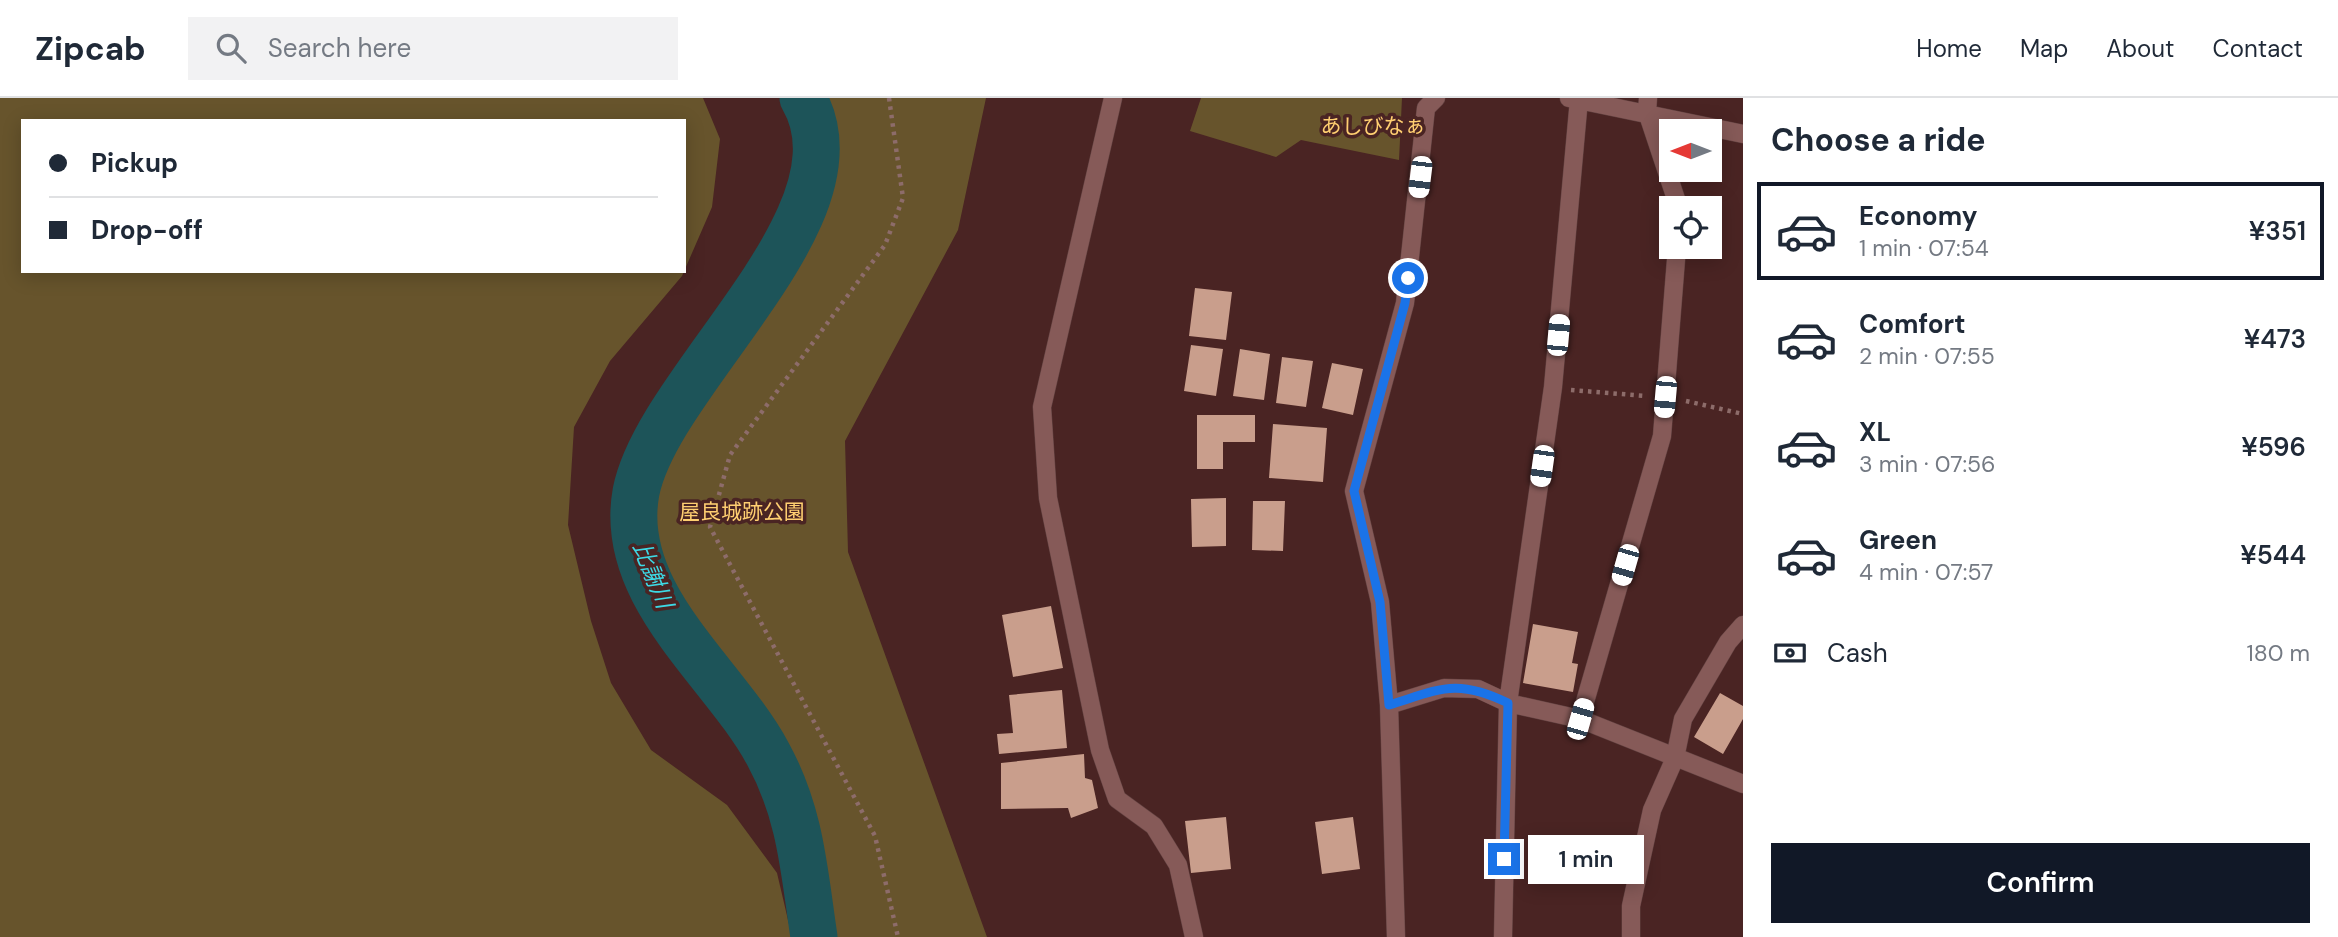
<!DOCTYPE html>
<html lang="en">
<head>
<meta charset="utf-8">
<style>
  body { margin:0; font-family:"DM Sans","Noto Sans JP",sans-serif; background:#f2f2f3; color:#1f2937; height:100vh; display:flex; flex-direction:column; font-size:26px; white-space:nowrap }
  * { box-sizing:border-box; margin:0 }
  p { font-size:23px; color:#747a83 }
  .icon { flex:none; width:38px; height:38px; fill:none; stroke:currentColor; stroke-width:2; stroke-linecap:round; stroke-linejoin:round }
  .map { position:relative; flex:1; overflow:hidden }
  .sheet { display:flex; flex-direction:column; background:#fff; width:595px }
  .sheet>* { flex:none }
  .top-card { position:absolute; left:21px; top:21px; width:665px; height:154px; border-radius:0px; box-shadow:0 4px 18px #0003; display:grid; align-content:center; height:154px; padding:0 28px; background:#fff }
  .needle { width:46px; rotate:270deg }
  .buttons { position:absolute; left:1659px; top:21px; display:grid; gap:14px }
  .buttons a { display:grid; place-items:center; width:63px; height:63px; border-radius:0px; background:#fff; box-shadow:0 4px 18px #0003; font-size:35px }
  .end { position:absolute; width:32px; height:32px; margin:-16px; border:9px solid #1a73e8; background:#fff; box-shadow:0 0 0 4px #fff }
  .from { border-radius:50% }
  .bubble { position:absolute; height:49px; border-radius:0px; background:#fff; box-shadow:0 4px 18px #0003; font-size:23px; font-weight:600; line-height:49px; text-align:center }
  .car { position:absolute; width:21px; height:42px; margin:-21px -10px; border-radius:9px; box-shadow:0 0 5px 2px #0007; background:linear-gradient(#fff 24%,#345 0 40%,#fff 0 76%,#345 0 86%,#fff 0) }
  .top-card b { display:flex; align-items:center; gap:24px; height:66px; font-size:26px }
  .top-card b+b { border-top:2px solid #e0e1e3 }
  .top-card i { width:18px; height:18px; background:#1f2937 }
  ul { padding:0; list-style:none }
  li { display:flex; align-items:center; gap:21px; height:98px; margin:0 14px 10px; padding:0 14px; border:4px solid transparent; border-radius:0px }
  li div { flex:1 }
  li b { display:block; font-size:26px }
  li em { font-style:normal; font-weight:600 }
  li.current { border-color:#111827 }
  li>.icon { width:63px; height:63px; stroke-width:1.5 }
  h2 { padding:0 28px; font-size:32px; line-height:84px }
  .pay { display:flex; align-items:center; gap:18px; height:77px; padding:0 28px; font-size:26px }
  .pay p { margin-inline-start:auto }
  .primary-button { display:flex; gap:14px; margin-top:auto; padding:14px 28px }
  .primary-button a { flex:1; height:80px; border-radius:0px; background:#111827; color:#fff; font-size:28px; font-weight:600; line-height:80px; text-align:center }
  header { display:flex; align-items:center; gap:42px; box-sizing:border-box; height:98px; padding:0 35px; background:#fff; border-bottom:2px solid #e0e1e3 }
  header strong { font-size:33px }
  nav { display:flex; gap:38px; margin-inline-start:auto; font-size:24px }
  .search { width:490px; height:63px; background:#f2f2f3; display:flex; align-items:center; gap:18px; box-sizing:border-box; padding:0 24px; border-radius:0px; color:#747a83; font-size:26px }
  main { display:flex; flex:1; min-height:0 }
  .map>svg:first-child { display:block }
  .green { fill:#67542c; fill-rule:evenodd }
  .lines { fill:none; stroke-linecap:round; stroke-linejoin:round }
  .river { stroke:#1d5459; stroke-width:47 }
  .building { fill:#c99e8c }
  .minor-casing { stroke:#624241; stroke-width:19 }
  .path { stroke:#8d6c6a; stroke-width:4.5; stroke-dasharray:3.5 5; stroke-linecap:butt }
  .minor { stroke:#865a58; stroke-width:18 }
  .route { stroke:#1a73e8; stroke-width:9 }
  .labels { text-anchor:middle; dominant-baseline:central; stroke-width:7; stroke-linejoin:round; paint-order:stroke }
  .park-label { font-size:21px; fill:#ffcf71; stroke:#4a2423 }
  .water-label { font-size:23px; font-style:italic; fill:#3dd9e5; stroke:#4a2423 }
</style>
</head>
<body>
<header>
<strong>Zipcab</strong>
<div class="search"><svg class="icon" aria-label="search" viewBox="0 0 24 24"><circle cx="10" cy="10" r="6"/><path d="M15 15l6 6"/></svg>Search here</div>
<nav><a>Home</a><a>Map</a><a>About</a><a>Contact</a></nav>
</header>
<main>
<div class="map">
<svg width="1743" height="839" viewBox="0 0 1743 839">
  <rect width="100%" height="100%" fill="#4a2423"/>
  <!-- green -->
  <path class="green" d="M0 0H703L720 41 712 109 682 178 610 263 574 329 568 427 591 523 611 585 651 652 727 707 777 775 792 839H0ZM23 23H684V173H23Z
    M802 0H986L958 132 845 343 848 454 987 839H815L800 736 767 654 656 496 633 412 649 358 777 160 812 82 807 8Z
    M1201 0H1402L1399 62 1301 42 1276 59 1190 33Z"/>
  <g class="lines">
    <!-- river -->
    <path class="river" d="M803 0C871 117 658 281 636 394 617 498 724 574 768 656 801 716 804 773 814 839"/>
  </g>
  <!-- building -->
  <path class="building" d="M1195 190 1232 194 1226 242 1189 238Z
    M1191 247 1223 251 1216 298 1184 293Z
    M1240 251 1270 256 1264 302 1233 298Z
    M1282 259 1313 263 1306 309 1276 305Z
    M1332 265 1363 271 1353 317 1322 310Z
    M1197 317H1255V344H1223V371H1197Z
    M1273 326 1327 330 1323 384 1269 380Z
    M1226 400V448L1192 449 1191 401Z
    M1253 403H1285L1283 453 1252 452Z
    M1051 508 1063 570 1013 579 1002 517Z
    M1533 526 1578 534 1572 565 1578 566 1573 594 1523 585Z
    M1062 592 1067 650 999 656 997 636 1013 635 1009 597Z
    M1720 595 1743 608V621L1723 656 1694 639Z
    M1084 656 1085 680 1092 682 1098 710 1071 720 1068 710 1001 711V665Z
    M1226 719 1231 771 1191 775 1185 723Z
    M1353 719 1360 771 1322 776 1315 724Z"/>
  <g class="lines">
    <!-- minor casing -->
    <g class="minor-casing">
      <path id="minor" d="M1113 0 1042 309 1048 400 1100 652 1117 701 1154 728 1178 767 1194 839
        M1569 0 1743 36
        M1648 0 1647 14 1679 110
        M1677 149 1662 338 1580 621 1743 686
        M1389 607 1444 590 1478 591 1508 605 1580 621
        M1396 839 1389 607 1380 504 1354 393 1405 205 1426 10 1436 0
        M1503 839 1508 605 1553 289 1579 1
        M1631 839V808L1652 712 1675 660 1683 621 1728 544 1743 527"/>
    </g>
    <!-- path -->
    <path class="path" d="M889 0 903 100 885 147 730 357 710 429 875 738 898 839
      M1571 292 1646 298
      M1686 303 1743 316"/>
    <!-- minor -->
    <use href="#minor" class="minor"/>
  </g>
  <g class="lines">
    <!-- route -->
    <path class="route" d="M1408 180 1405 205 1354 393 1380 504 1389 607C1441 591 1456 580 1508 605L1504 761"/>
  </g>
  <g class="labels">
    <!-- park labels -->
    <g class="park-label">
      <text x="1373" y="28">あしびなぁ</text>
      <text x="742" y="414">屋良城跡公園</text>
    </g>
    <!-- water labels -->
    <g class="water-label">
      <text transform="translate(653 477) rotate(68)">比謝川</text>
    </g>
  </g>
</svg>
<div class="buttons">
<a><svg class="needle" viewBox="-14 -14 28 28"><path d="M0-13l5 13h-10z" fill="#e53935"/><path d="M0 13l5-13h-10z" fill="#747a83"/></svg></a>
<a><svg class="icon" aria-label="locate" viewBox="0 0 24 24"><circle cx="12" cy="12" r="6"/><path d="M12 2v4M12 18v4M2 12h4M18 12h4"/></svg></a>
</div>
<i class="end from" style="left:1408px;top:180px"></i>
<i class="end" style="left:1504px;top:761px"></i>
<div class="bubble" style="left:1528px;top:737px;width:116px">1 min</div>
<i class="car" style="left:1420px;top:79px;rotate:187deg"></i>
<i class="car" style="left:1558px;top:237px;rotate:5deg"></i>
<i class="car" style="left:1665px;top:299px;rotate:185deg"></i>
<i class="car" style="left:1542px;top:368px;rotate:188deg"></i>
<i class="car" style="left:1625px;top:467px;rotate:196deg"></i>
<i class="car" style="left:1580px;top:621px;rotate:16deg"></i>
<div class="top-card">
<b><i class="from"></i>Pickup</b>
<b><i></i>Drop-off</b>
</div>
</div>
<section class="sheet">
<h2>Choose a ride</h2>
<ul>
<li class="current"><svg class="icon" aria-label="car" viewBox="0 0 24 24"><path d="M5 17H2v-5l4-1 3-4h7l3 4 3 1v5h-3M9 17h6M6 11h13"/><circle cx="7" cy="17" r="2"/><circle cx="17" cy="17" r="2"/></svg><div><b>Economy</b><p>1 min · 07:54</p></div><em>¥351</em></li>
<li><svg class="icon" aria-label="car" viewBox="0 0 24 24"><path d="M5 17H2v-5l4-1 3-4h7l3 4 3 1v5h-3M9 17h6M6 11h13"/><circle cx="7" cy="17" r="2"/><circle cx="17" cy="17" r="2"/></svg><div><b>Comfort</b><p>2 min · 07:55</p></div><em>¥473</em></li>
<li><svg class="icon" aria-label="car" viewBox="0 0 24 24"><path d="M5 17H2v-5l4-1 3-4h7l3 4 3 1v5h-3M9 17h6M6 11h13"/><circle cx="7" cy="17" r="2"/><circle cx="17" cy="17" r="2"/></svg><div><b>XL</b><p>3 min · 07:56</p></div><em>¥596</em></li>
<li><svg class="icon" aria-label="car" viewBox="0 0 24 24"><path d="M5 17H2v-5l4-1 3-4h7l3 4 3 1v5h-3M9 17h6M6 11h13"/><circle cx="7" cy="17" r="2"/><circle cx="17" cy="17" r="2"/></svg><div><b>Green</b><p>4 min · 07:57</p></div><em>¥544</em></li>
</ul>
<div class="pay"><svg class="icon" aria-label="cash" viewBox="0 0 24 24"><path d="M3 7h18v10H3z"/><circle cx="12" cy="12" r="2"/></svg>Cash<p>180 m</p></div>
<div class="primary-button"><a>Confirm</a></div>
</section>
</main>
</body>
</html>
